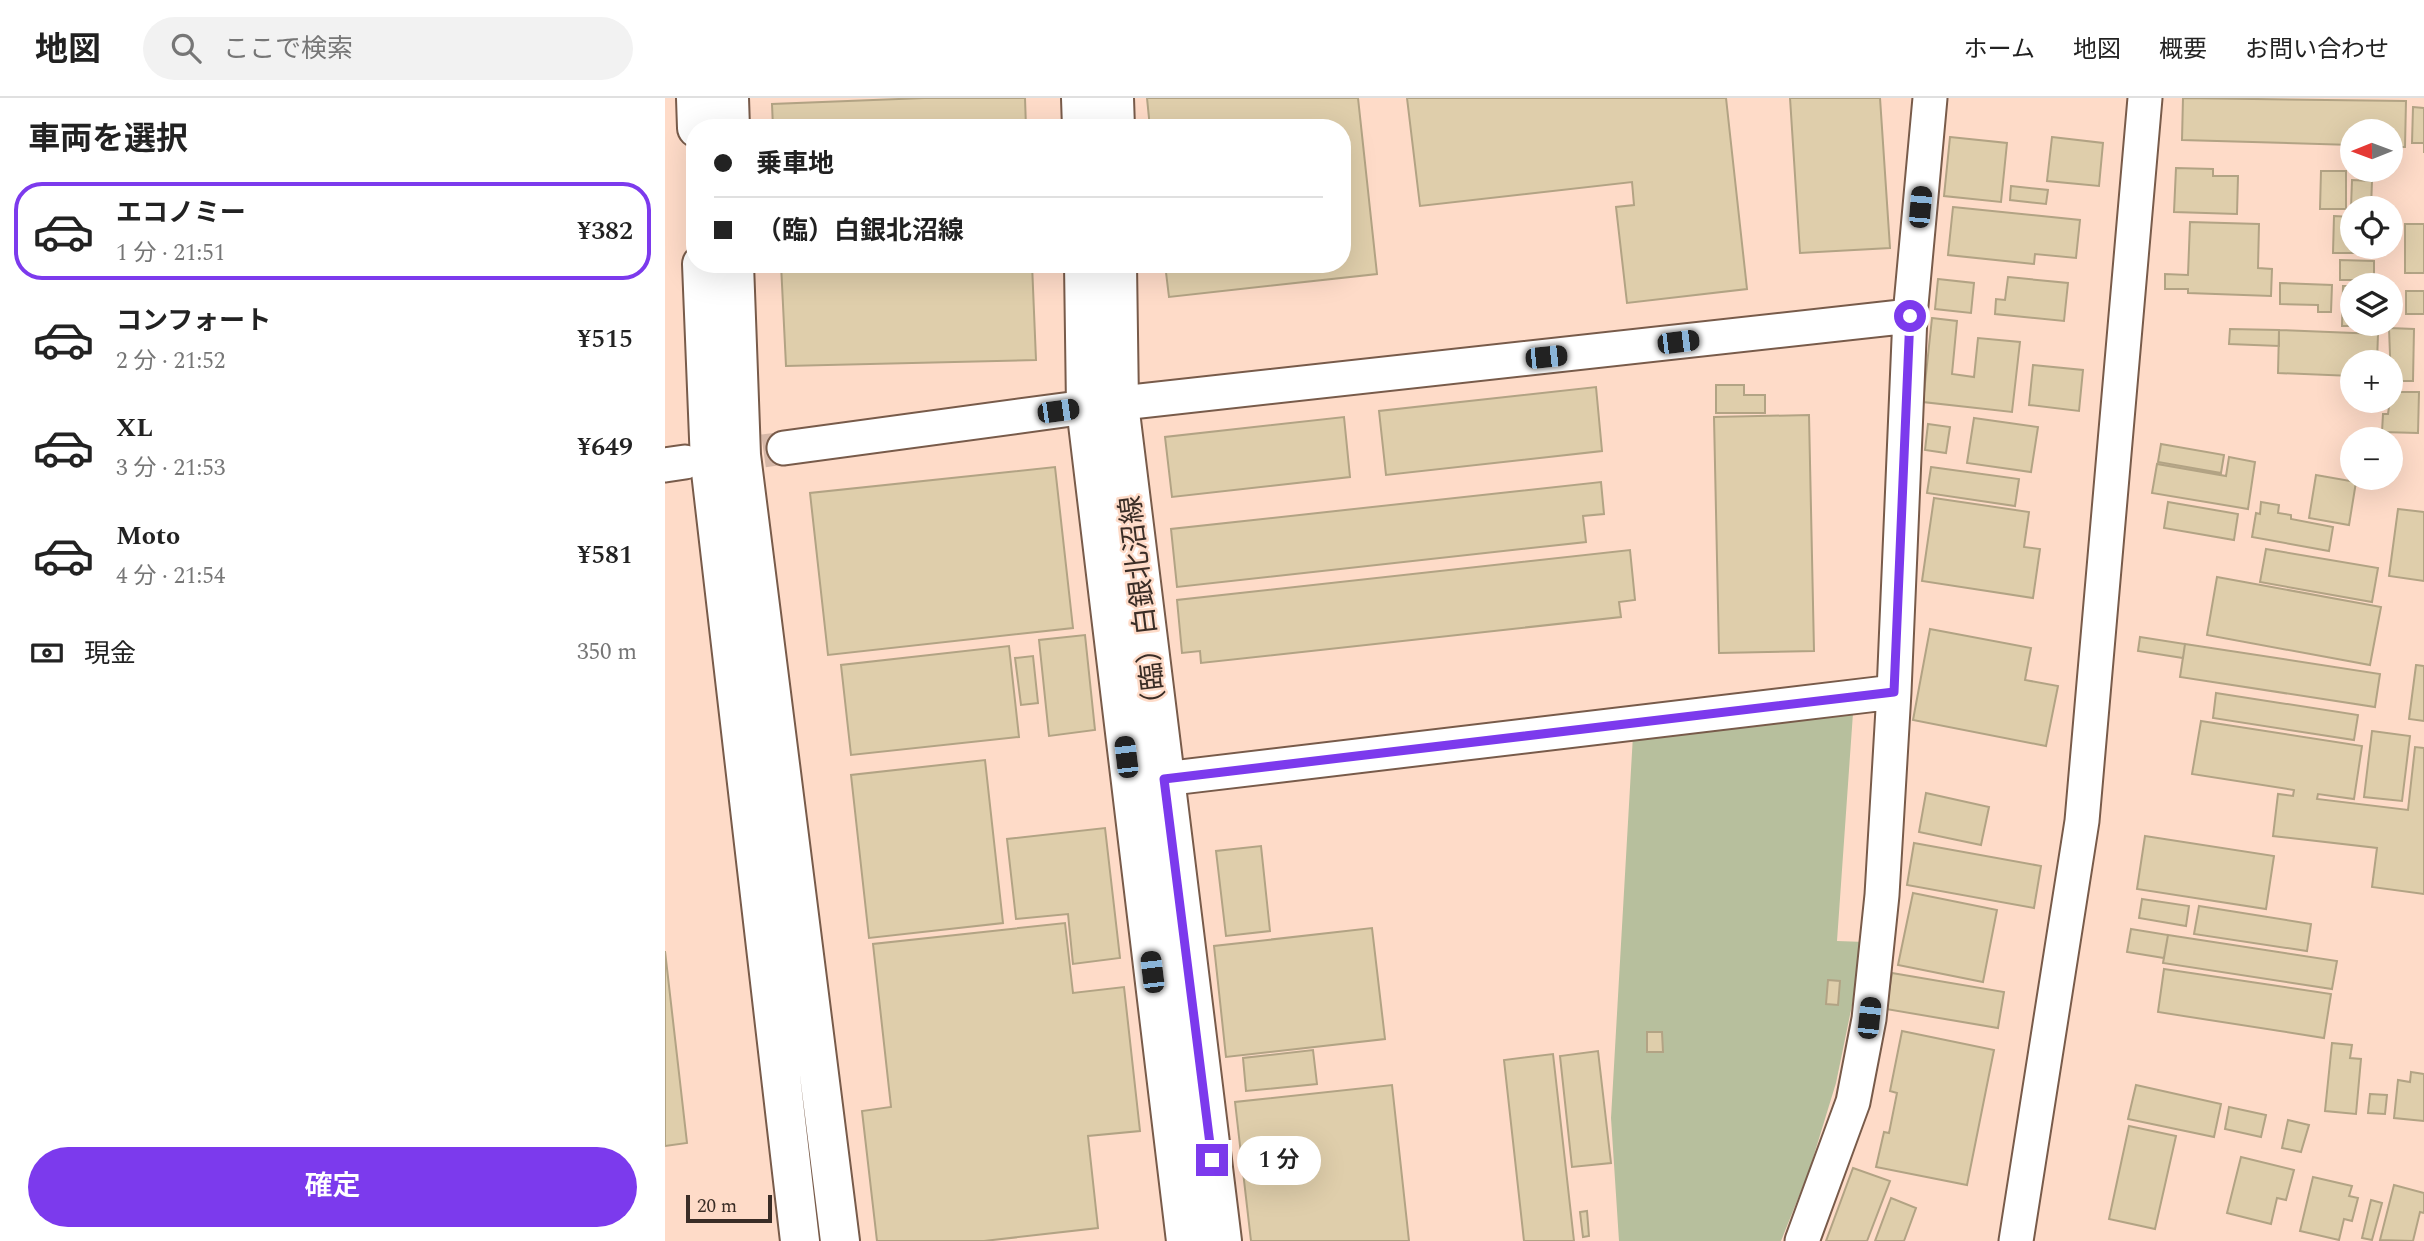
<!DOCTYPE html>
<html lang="ja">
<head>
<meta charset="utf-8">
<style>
  body { margin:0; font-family:Spectral,"Noto Sans JP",serif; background:#f2f2f2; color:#222; height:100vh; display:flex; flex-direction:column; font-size:26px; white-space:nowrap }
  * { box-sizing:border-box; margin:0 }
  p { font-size:23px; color:#767676 }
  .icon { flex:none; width:38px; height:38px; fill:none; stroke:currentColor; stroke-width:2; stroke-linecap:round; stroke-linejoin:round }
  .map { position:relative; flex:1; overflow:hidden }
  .side { display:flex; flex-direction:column; background:#fff; width:665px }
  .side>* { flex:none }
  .hud { position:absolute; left:21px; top:21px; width:665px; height:154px; border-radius:28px; box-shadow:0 7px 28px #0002; display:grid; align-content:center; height:154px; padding:0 28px; background:#fff }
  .needle { width:46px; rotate:269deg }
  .tools { position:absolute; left:1675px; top:21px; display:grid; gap:14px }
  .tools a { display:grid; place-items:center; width:63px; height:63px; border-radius:50%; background:#fff; box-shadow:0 7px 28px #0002; font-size:35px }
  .scale { position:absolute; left:21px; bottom:18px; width:86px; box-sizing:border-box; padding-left:7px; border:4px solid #3a2d26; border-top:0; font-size:19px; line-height:24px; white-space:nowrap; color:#3a2d26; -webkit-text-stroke:5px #fedbc8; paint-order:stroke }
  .end { position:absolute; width:32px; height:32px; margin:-16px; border:9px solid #7c3aed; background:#fff; box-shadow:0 0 0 4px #fff }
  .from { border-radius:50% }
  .bubble { position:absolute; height:49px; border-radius:24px; background:#fff; box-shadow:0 7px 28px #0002; font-size:23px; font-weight:600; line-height:49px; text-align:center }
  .car { position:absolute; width:21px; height:42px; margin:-21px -10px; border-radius:9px; box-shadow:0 0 5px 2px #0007; background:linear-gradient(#222 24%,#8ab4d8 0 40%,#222 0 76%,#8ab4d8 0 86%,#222 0) }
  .hud b { display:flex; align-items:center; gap:24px; height:66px; font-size:26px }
  .hud b+b { border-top:2px solid #e0e0e0 }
  .hud i { width:18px; height:18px; background:#222 }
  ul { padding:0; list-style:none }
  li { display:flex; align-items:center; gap:21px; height:98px; margin:0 14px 10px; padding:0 14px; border:4px solid transparent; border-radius:28px }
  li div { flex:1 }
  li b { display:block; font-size:26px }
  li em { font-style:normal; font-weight:600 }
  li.active { border-color:#7c3aed }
  li>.icon { width:63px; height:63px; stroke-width:1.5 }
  h2 { padding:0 28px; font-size:32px; line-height:84px }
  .pay { display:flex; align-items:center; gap:18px; height:77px; padding:0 28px; font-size:26px }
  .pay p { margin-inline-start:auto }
  .cta { display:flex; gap:14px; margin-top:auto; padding:14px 28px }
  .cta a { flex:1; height:80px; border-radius:42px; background:#7c3aed; color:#fff; font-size:28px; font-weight:600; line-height:80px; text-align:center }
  header { display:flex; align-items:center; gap:42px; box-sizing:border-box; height:98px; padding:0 35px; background:#fff; border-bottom:2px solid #e0e0e0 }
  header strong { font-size:33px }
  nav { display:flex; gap:38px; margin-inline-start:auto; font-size:24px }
  .search { width:490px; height:63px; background:#f2f2f2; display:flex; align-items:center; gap:18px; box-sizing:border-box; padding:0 24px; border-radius:38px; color:#767676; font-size:26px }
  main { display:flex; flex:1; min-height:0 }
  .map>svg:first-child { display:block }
  .green { fill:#b7bf9d }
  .building { fill:#dfceab; stroke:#b2a384; stroke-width:2 }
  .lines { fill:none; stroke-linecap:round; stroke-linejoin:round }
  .street-tunnel { stroke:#d7b8a8; stroke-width:33; stroke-dasharray:33 17; stroke-linecap:butt }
  .street-casing { stroke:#785b4a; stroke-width:37 }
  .secondary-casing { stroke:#785b4a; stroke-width:42 }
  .street { stroke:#fff; stroke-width:33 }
  .secondary { stroke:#fff; stroke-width:38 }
  .route { stroke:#7c3aed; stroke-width:9 }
  .labels { text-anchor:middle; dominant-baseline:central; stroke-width:5; stroke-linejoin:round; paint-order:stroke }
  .street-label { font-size:28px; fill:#3a2d26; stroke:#fedbc8 }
</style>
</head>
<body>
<header>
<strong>地図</strong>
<div class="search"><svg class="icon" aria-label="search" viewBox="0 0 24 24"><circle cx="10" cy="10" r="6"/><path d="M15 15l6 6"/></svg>ここで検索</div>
<nav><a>ホーム</a><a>地図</a><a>概要</a><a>お問い合わせ</a></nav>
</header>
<main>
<section class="side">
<h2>車両を選択</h2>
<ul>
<li class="active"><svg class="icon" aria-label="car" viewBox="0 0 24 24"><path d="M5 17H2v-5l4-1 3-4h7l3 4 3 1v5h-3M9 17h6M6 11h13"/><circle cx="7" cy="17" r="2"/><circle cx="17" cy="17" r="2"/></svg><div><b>エコノミー</b><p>1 分 · 21:51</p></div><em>¥382</em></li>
<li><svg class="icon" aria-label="car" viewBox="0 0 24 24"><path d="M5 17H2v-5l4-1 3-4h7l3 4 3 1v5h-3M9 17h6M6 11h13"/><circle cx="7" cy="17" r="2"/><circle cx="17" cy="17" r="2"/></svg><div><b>コンフォート</b><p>2 分 · 21:52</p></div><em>¥515</em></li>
<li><svg class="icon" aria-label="car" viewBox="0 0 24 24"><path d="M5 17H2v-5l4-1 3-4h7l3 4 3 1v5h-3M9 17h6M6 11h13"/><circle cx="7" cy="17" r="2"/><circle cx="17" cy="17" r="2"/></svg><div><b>XL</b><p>3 分 · 21:53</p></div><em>¥649</em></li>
<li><svg class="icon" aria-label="car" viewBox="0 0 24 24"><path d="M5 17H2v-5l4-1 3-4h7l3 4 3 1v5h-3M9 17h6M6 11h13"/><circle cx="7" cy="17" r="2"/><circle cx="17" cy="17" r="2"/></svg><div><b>Moto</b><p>4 分 · 21:54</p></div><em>¥581</em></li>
</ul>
<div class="pay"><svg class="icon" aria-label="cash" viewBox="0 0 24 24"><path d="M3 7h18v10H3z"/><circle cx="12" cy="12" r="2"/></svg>現金<p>350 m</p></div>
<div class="cta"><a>確定</a></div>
</section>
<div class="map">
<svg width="1759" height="1143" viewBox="0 0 1759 1143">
  <rect width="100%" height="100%" fill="#fedbc8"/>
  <!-- green -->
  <path class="green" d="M1188 615 1172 843 1200 844 1171 985 1144 1073 1116 1143H954L946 1020 968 637Z"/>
  <!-- building -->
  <path class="building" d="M259 0H360L361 30H108L107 6Z
    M482 0H693L712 176 504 199 500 166H677V30H485Z
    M742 0H1061L1082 191 962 205 951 109 969 107 967 84 755 108Z
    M1125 0H1215L1225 150 1135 155Z
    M1518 0 1741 3 1740 49H1726V33H1687V47L1517 42Z
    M1748 9 1759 10V55V45H1747Z
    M1285 39 1342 45 1336 104 1279 98Z
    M1387 39 1438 45 1434 88 1382 83Z
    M1511 70 1548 71V78H1573L1572 116 1509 114Z
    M1656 73H1681V111H1655Z
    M1687 82 1707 83 1706 110H1686Z
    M1346 88 1383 92 1381 106 1345 102Z
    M1288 109 1415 122 1411 160 1370 156 1369 166 1283 157Z
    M1669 118 1687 119V149H1719V155H1668Z
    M1525 124 1594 126 1593 170 1607 171 1606 198 1523 195V191H1500V176L1523 177Z
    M1740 126H1759V175H1740Z
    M1675 162 1709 163V182H1675Z
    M116 166H367L371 262 121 268Z
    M1343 179 1403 185 1399 223 1330 216 1331 201 1340 202Z
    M1273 181 1309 185 1306 215 1270 211Z
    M1615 185 1667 187 1666 214H1653V207L1615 206Z
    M1678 188H1687V226L1702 228H1677Z
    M1741 193H1759V216H1741Z
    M1267 220 1292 223 1287 276 1309 279 1313 240 1355 244 1347 314 1258 304Z
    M1724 230 1749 231 1748 283H1726Z
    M1565 231 1614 232V248L1564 246Z
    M1614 232 1713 236 1712 264H1687V278L1613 275Z
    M1368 267 1418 272 1414 313 1364 307Z
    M1051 287H1079V297H1100V315H1051Z
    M931 289 937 353 721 377 714 313Z
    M1726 294H1754L1753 335 1717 334 1718 316H1723Z
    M1144 317 1149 553 1054 555 1049 319Z
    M679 319 685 379 507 399 500 339Z
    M1309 320 1373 329 1366 374 1302 365Z
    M1263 326 1285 329 1281 355 1260 352Z
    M1496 346 1559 357 1556 375 1493 364Z
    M1564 359 1590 364 1583 411 1487 395 1492 366 1561 378Z
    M390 369 408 530 163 557 145 395Z
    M1266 369 1354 381 1350 408 1262 395Z
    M1651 377 1691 384 1684 427 1644 420Z
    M936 384 939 416 918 418 921 444 512 489 506 431Z
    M1269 400 1364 414 1359 449 1375 451 1368 500 1257 483Z
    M1503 404 1573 416 1569 442 1499 430Z
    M1596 404 1614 407 1613 415 1626 417V421L1668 429 1664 453 1587 439 1591 415 1595 416Z
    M1733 411 1759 414V483L1724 478Z
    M1601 451 1713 470 1707 504 1595 484Z
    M965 452 970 502 954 504 956 519 536 565 535 553 517 555 512 502Z
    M1552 479 1716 509 1705 567 1542 537Z
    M1265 531 1366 550 1360 582 1393 588 1381 648 1248 622Z
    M420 537 430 632 384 638 374 542Z
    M1475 539 1520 546 1518 560 1473 553Z
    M1520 546 1715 576 1710 609 1515 579Z
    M344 548 354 639 186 657 176 567Z
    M368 558 373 605 356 607 350 560Z
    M1751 567 1759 568V623L1744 621Z
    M1551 595 1693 617 1689 642 1548 620Z
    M1536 623 1697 648 1689 701 1653 696 1652 701 1743 712 1750 649 1759 650V796L1707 789 1712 750 1608 738 1613 696 1628 698 1629 692 1527 676Z
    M1707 633 1745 638 1737 703 1699 699Z
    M320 662 338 825 204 840 186 677Z
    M1261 695 1324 709 1316 747 1254 734Z
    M440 730 455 860 408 866 403 816 351 821 342 741Z
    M1480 738 1609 758 1601 811 1472 791Z
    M1249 745 1376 768 1369 810 1242 787Z
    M596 748 605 833 561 838 551 753Z
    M1248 795 1332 812 1318 884 1233 867Z
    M1477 801 1524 808 1521 828 1474 820Z
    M1534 808 1646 826 1642 853 1529 836Z
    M400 825 408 895 459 889 475 1033 423 1038 433 1130 319 1143H212L197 1013 226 1009 208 846Z
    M707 830 720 941 561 959 549 848Z
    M1466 831 1503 837 1499 860 1462 854Z
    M1503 837 1672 863 1667 891 1498 865Z
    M0 853 22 1045 0 1048Z
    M1499 871 1666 896 1659 940 1493 914Z
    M1227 875 1339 894 1333 930 1221 911Z
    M1163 882 1175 883 1173 907 1161 906Z
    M1237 933 1329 952 1302 1087 1211 1069 1219 1034 1224 1035 1232 995 1225 993Z
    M982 934H997L998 954H982Z
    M1667 945 1687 947 1685 960 1696 961 1691 1016 1660 1013Z
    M648 952 652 986 581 993 578 960Z
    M933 953 946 1065 907 1069 895 958Z
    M888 956 909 1143H859L839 962Z
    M1746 974 1759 976V1023L1729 1020 1733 982 1745 984Z
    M727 987 744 1143H586L570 1004Z
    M1471 987 1556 1006 1549 1039 1463 1021Z
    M1705 996 1722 997 1720 1016 1703 1015Z
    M1564 1009 1601 1017 1596 1039 1560 1031Z
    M1623 1022 1644 1027 1636 1054 1617 1050Z
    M1464 1028 1511 1038 1490 1131 1444 1121Z
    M1576 1059 1629 1072 1621 1102 1612 1100 1606 1126 1562 1115Z
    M1188 1070 1225 1083 1202 1143H1161Z
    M1648 1079 1687 1088 1684 1098 1693 1100 1687 1123 1679 1121 1674 1142 1635 1133Z
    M1729 1087 1759 1095V1115L1755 1114 1748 1143 1715 1142Z
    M1226 1100 1251 1110 1239 1143H1210Z
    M1706 1102 1717 1105 1707 1142 1697 1140Z
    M922 1113 924 1138 918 1139 915 1114Z"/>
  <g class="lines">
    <!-- street-tunnel -->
    <path class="street-tunnel" d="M49 360 119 350"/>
    <!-- street casing -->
    <g class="street-casing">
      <path id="street" d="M119 350 421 309 1245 218
        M0 367 20 364
        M473 684 1229 594
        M1137 1143 1188 1004 1204 921 1217 797 1229 594 1245 218 1265 0
        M1351 1143 1417 723 1480 0"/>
    </g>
    <!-- secondary casing -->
    <g class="secondary-casing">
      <path id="secondary" d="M31 0 32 30
        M64 0 65 30
        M416 0 417 30
        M449 0 450 30
        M37 166 45 365 135 1143
        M69 166 76 357 175 1143
        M419 166 421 309 521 1143
        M452 166 454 306 557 1143"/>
    </g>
    <!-- street -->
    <use href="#street" class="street"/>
    <!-- secondary -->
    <use href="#secondary" class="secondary"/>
  </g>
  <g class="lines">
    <!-- route -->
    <path class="route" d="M547 1062 499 681 1229 594 1245 218"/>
  </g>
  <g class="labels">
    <!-- street labels -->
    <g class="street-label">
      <text transform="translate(479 509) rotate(-97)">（臨）白銀北沼線</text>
    </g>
  </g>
</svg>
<div class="tools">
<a><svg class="needle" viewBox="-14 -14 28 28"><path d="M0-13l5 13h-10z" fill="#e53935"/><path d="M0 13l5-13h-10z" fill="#767676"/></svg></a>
<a><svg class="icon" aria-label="locate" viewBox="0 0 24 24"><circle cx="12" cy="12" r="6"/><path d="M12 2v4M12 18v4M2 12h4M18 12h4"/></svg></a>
<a><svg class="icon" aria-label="layers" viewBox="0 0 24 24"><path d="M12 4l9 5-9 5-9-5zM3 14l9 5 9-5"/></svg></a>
<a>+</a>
<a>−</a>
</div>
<div class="scale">20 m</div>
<i class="end from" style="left:1245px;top:218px"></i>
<i class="end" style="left:547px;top:1062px"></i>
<div class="bubble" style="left:572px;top:1038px;width:84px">1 分</div>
<i class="car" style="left:1255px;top:109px;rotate:5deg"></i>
<i class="car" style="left:1013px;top:244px;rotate:83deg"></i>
<i class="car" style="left:881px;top:259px;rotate:84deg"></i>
<i class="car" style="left:393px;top:313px;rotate:82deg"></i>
<i class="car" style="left:461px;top:659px;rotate:353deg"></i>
<i class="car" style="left:487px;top:874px;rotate:353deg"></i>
<i class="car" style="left:1204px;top:920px;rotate:6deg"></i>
<div class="hud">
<b><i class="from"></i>乗車地</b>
<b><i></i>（臨）白銀北沼線</b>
</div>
</div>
</main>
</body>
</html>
